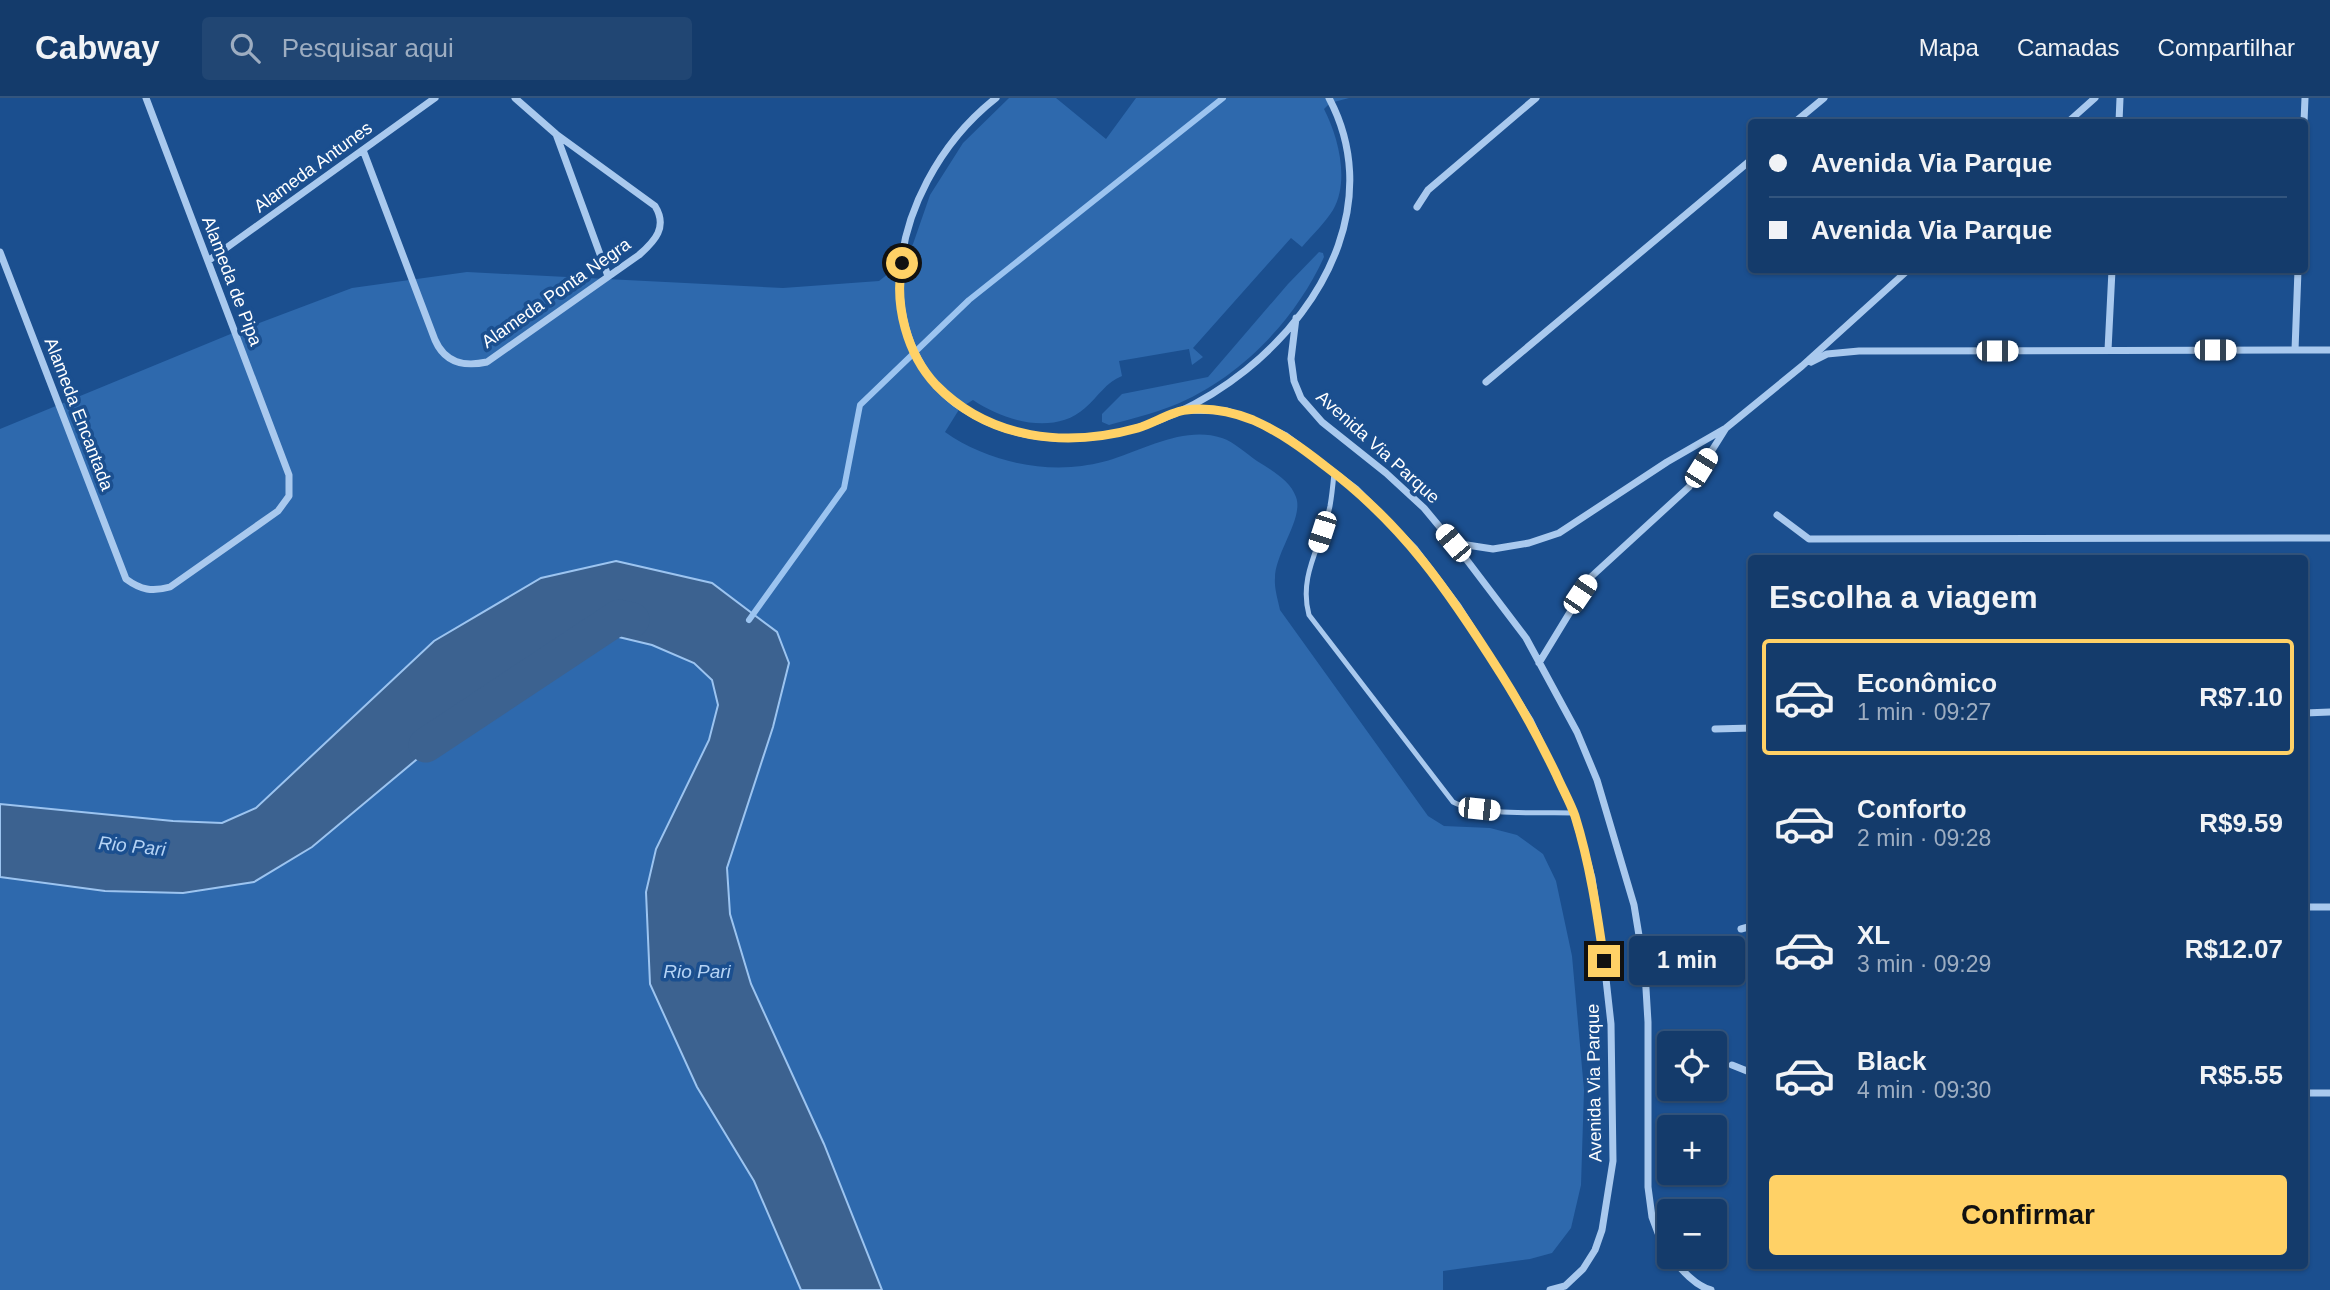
<!DOCTYPE html>
<html lang="pt">
<head>
<meta charset="utf-8">
<style>
  body { margin:0; font-family:Arial,sans-serif; background:#214673; color:#f1f3f6; height:100vh; display:flex; flex-direction:column; font-size:26px; white-space:nowrap }
  * { box-sizing:border-box; margin:0 }
  p { font-size:23px; color:#9dadc1 }
  .icon { flex:none; width:38px; height:38px; fill:none; stroke:currentColor; stroke-width:2; stroke-linecap:round; stroke-linejoin:round }
  .map { position:relative; flex:1; overflow:hidden }
  .panel { position:absolute; left:1748px; top:457px; width:560px; height:714px; display:flex; flex-direction:column; background:#143b6b; border-radius:7px; box-shadow:0 2px 5px #0004,0 0 0 2px #33557e }
  .panel>* { flex:none }
  .guide { position:absolute; left:1748px; top:21px; width:560px; height:154px; border-radius:7px; box-shadow:0 2px 5px #0004,0 0 0 2px #33557e; display:grid; align-content:center; height:154px; padding:0 21px; background:#143b6b }
  .controls { position:absolute; left:1657px; top:933px; display:grid; gap:14px }
  .controls a { display:grid; place-items:center; width:70px; height:70px; border-radius:7px; background:#143b6b; box-shadow:0 2px 5px #0004,0 0 0 2px #33557e; font-size:35px }
  .end { position:absolute; width:32px; height:32px; margin:-16px; border:9px solid #ffd166; background:#111; box-shadow:0 0 0 4px #111 }
  .from { border-radius:50% }
  .bubble { position:absolute; height:49px; border-radius:7px; background:#143b6b; box-shadow:0 2px 5px #0004,0 0 0 2px #33557e; font-size:23px; font-weight:800; line-height:49px; text-align:center }
  .car { position:absolute; width:21px; height:42px; margin:-21px -10px; border-radius:9px; box-shadow:0 0 5px 2px #0007; background:linear-gradient(#fff 24%,#345 0 40%,#fff 0 76%,#345 0 86%,#fff 0) }
  .guide b { display:flex; align-items:center; gap:24px; height:66px; font-size:26px }
  .guide b+b { border-top:2px solid #33557e }
  .guide i { width:18px; height:18px; background:#f1f3f6 }
  ul { padding:0; list-style:none }
  li { display:flex; align-items:center; gap:21px; height:116px; margin:0 14px 10px; padding:0 7px; border:4px solid transparent; border-radius:7px }
  li div { flex:1 }
  li b { display:block; font-size:26px }
  li em { font-style:normal; font-weight:800 }
  li.active { border-color:#ffd166 }
  li>.icon { width:63px; height:63px; stroke-width:1.5 }
  h2 { padding:0 21px; font-size:32px; line-height:84px }
  .button { display:flex; gap:14px; margin-top:auto; padding:14px 21px }
  .button a { flex:1; height:80px; border-radius:7px; background:#ffd166; color:#111; font-size:28px; font-weight:800; line-height:80px; text-align:center }
  header { display:flex; align-items:center; gap:42px; box-sizing:border-box; height:98px; padding:0 35px; background:#143b6b; border-bottom:2px solid #33557e }
  header strong { font-size:33px }
  nav { display:flex; gap:38px; margin-inline-start:auto; font-size:24px }
  .search { width:490px; height:63px; background:#214673; display:flex; align-items:center; gap:18px; box-sizing:border-box; padding:0 24px; border-radius:7px; color:#9dadc1; font-size:26px }
  .map>svg:first-child { display:block }
  .green { fill:#2e69ad }
  .water { fill:#3c6290; stroke:#9cc4f0; stroke-width:2 }
  .lines { fill:none; stroke-linecap:round; stroke-linejoin:round }
  .stream { stroke:#9cc4f0; stroke-width:6 }
  .river { stroke:#3c6290; stroke-width:35 }
  .lane { stroke:#a9c9ee; stroke-width:5 }
  .street { stroke:#a9c9ee; stroke-width:7 }
  .route { stroke:#ffd166; stroke-width:9 }
  .labels { text-anchor:middle; dominant-baseline:central; stroke-width:7; stroke-linejoin:round; paint-order:stroke }
  .street-label { font-size:18px; fill:#fff; stroke:#1b4f8f }
  .water-label { font-size:19px; font-style:italic; fill:#b5d3f5; stroke:#1b4f8f }
</style>
</head>
<body>
<header>
<strong>Cabway</strong>
<div class="search"><svg class="icon" aria-label="search" viewBox="0 0 24 24"><circle cx="10" cy="10" r="6"/><path d="M15 15l6 6"/></svg>Pesquisar aqui</div>
<nav><a>Mapa</a><a>Camadas</a><a>Compartilhar</a></nav>
</header>
<div class="map">
<svg width="2330" height="1192" viewBox="0 0 2330 1192">
  <rect width="100%" height="100%" fill="#1b4f8f"/>
  <!-- green -->
  <path class="green" d="M1009 0H1056L1106 41 1136 0H1349L1330 5 1324 11C1338 38 1350 83 1333 112 1325 125 1312 137 1302 149L1291 140 1193 250 1203 259 1192 267 1189 251 1119 263 1122 278C1106 284 1098 299 1085 310 1054 338 1004 323 973 302L960 310 945 334C980 359 1028 372 1071 369 1085 368 1101 365 1113 361 1146 350 1186 328 1222 340 1234 344 1247 356 1257 363 1271 372 1290 382 1296 399 1304 420 1275 455 1275 480 1274 490 1278 502 1280 512L1428 718 1444 728 1490 730 1517 737 1543 756 1556 783 1572 858 1584 992 1581 1087 1571 1130 1552 1155 1530 1161 1443 1173V1192H0V331L233 235 352 190 467 174 783 190 879 183 902 165 913 146 930 97 963 45Z
    M1319 154 1323 155 1324 159C1295 223 1238 282 1172 308 1152 316 1130 321 1109 327L1102 324V316L1122 296 1208 279 1288 186Z"/>
  <!-- water -->
  <path class="water" d="M616 463 712 485 777 534 789 565 773 629 727 770 730 816 751 886 824 1046 882 1192H801L754 1083 697 989 650 886 646 794 656 751 709 642 718 607 712 582 694 565 652 547 602 535 562 546 526 570 312 749 254 784 183 795 105 793 0 779V706L173 723 222 725 256 710 434 543 541 480Z"/>
  <g class="lines">
    <!-- stream -->
    <path class="stream" d="M749 522 844 390 860 307 969 202 1223 0"/>
    <!-- river -->
    <path class="river" d="M426 647 619 519 632 522"/>
    <!-- lane -->
    <path class="lane" d="M1334 375C1333 386 1332 397 1330 408 1322 447 1298 477 1309 517L1453 704C1480 718 1541 714 1574 715"/>
    <!-- street -->
    <path class="street" d="M515 0 556 36
      M996 0C941 43 900 116 900 186 900 232 919 278 956 306 1128 430 1432 194 1329 0
      M1795 24 1824 0
      M2068 24 2095 0
      M2119 24 2120 0
      M2304 24 2305 0
      M363 52 435 242C445 265 464 269 487 264L639 157C655 143 668 129 655 108L556 36 608 178
      M1417 109 1428 92 1536 0
      M0 154 126 481C141 492 152 494 170 489L278 413 289 398V377L146 0
      M208 163 435 0
      M1296 220 1291 261 1294 283 1301 300 1322 324 1386 375 1424 410 1463 457 1526 540 1577 634 1597 682 1634 807 1645 874 1648 924V1089L1652 1119 1661 1143 1670 1157
      M2108 252 2112 172
      M2295 252 2298 172
      M1811 264 1827 256 1859 253 2330 252
      M1486 284 1752 61
      M1183 312 1227 313 1250 321 1286 338 1356 391 1415 451 1458 508 1530 622 1574 715 1592 780 1604 863 1611 926 1613 1063 1602 1132 1595 1152 1583 1171 1565 1188 1550 1192
      M1777 417 1809 441 2330 440
      M1454 445 1493 451 1529 445 1559 435 1667 364 1726 330 1802 268 1908 172
      M1539 565 1592 478 1689 389 1726 330
      M2305 615 2330 614
      M1715 631 1752 630
      M2305 809H2330
      M1741 831 1752 828
      M1732 967 1752 975
      M2305 995H2330
      M1670 1158C1681 1171 1695 1188 1711 1192"/>
  </g>
  <g class="lines">
    <!-- route -->
    <path class="route" d="M902 165C894 207 907 256 936 287 990 342 1066 350 1138 330 1152 326 1173 313 1186 312 1208 309 1233 314 1253 322 1280 334 1302 350 1325 368 1404 427 1449 494 1501 576 1522 609 1539 641 1556 676 1562 690 1570 704 1575 718 1590 766 1597 814 1604 863"/>
  </g>
  <g class="labels">
    <!-- street labels -->
    <g class="street-label">
      <text transform="translate(313 69) rotate(-36)">Alameda Antunes</text>
      <text transform="translate(232 183) rotate(69)">Alameda de Pipa</text>
      <text transform="translate(556 195) rotate(-35)">Alameda Ponta Negra</text>
      <text transform="translate(79 316) rotate(69)">Alameda Encantada</text>
      <text transform="translate(1378 349) rotate(42)">Avenida Via Parque</text>
      <text transform="translate(1594 985) rotate(-91)">Avenida Via Parque</text>
    </g>
    <!-- water labels -->
    <g class="water-label">
      <text transform="translate(132 748) rotate(6)">Rio Pari</text>
      <text x="697" y="873">Rio Pari</text>
    </g>
  </g>
</svg>
<div class="controls">
<a><svg class="icon" aria-label="locate" viewBox="0 0 24 24"><circle cx="12" cy="12" r="6"/><path d="M12 2v4M12 18v4M2 12h4M18 12h4"/></svg></a>
<a>+</a>
<a>−</a>
</div>
<i class="end from" style="left:902px;top:165px"></i>
<i class="end" style="left:1604px;top:863px"></i>
<div class="bubble" style="left:1629px;top:838px;width:116px">1 min</div>
<i class="car" style="left:2215px;top:252px;rotate:90deg"></i>
<i class="car" style="left:1997px;top:253px;rotate:90deg"></i>
<i class="car" style="left:1701px;top:370px;rotate:32deg"></i>
<i class="car" style="left:1322px;top:434px;rotate:198deg"></i>
<i class="car" style="left:1453px;top:445px;rotate:320deg"></i>
<i class="car" style="left:1580px;top:496px;rotate:34deg"></i>
<i class="car" style="left:1479px;top:711px;rotate:96deg"></i>
<div class="guide">
<b><i class="from"></i>Avenida Via Parque</b>
<b><i></i>Avenida Via Parque</b>
</div>
<section class="panel">
<h2>Escolha a viagem</h2>
<ul>
<li class="active"><svg class="icon" aria-label="car" viewBox="0 0 24 24"><path d="M5 17H2v-5l4-1 3-4h7l3 4 3 1v5h-3M9 17h6M6 11h13"/><circle cx="7" cy="17" r="2"/><circle cx="17" cy="17" r="2"/></svg><div><b>Econômico</b><p>1 min · 09:27</p></div><em>R$7.10</em></li>
<li><svg class="icon" aria-label="car" viewBox="0 0 24 24"><path d="M5 17H2v-5l4-1 3-4h7l3 4 3 1v5h-3M9 17h6M6 11h13"/><circle cx="7" cy="17" r="2"/><circle cx="17" cy="17" r="2"/></svg><div><b>Conforto</b><p>2 min · 09:28</p></div><em>R$9.59</em></li>
<li><svg class="icon" aria-label="car" viewBox="0 0 24 24"><path d="M5 17H2v-5l4-1 3-4h7l3 4 3 1v5h-3M9 17h6M6 11h13"/><circle cx="7" cy="17" r="2"/><circle cx="17" cy="17" r="2"/></svg><div><b>XL</b><p>3 min · 09:29</p></div><em>R$12.07</em></li>
<li><svg class="icon" aria-label="car" viewBox="0 0 24 24"><path d="M5 17H2v-5l4-1 3-4h7l3 4 3 1v5h-3M9 17h6M6 11h13"/><circle cx="7" cy="17" r="2"/><circle cx="17" cy="17" r="2"/></svg><div><b>Black</b><p>4 min · 09:30</p></div><em>R$5.55</em></li>
</ul>
<div class="button"><a>Confirmar</a></div>
</section>
</div>
</body>
</html>
